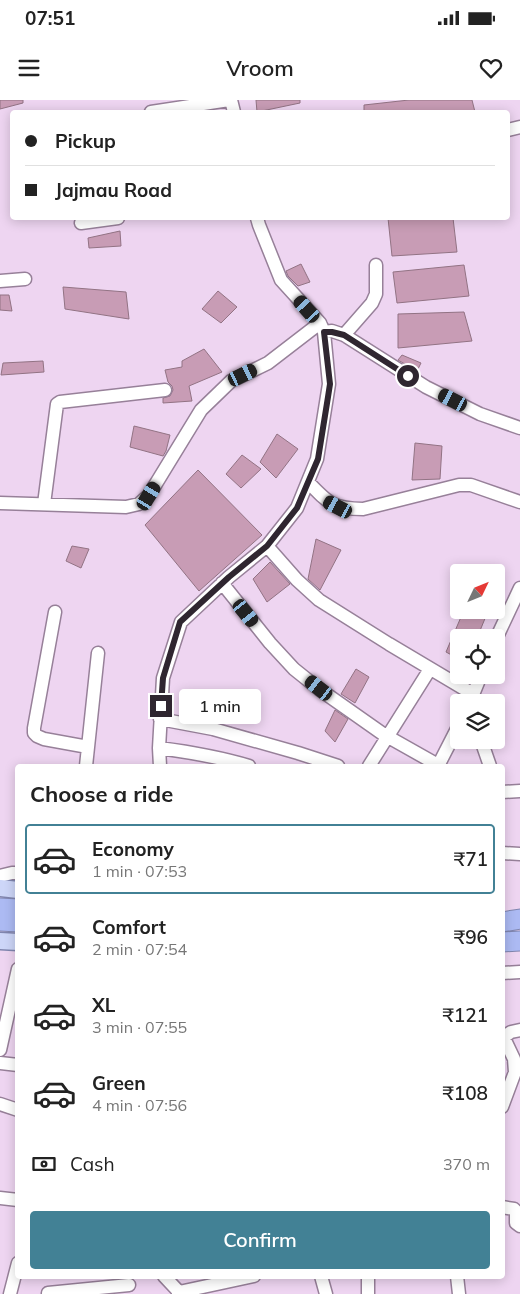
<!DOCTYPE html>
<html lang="en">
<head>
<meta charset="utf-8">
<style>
  body { margin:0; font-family:Mulish,sans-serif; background:#f6f6f6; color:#222; height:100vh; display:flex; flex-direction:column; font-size:19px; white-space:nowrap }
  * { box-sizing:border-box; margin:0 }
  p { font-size:16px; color:#767676 }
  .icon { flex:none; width:28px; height:28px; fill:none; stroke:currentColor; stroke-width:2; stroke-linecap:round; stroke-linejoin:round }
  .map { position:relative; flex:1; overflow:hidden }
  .side { position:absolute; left:15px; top:664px; width:490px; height:515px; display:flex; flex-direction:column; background:#fff; border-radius:5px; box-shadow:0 2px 12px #0003 }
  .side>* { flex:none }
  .guide { position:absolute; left:10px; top:10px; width:500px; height:110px; border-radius:5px; box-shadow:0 2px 12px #0003; display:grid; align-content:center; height:110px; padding:0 15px; background:#fff }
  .needle { width:32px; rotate:47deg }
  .controls { position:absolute; left:450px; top:464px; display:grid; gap:10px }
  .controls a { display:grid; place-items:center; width:55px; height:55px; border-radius:5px; background:#fff; box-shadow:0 2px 12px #0003; font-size:25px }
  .end { position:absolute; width:22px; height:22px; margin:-11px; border:6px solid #2f2630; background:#fff; box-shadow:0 0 0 2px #fff }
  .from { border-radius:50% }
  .bubble { position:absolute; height:35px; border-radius:5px; background:#fff; box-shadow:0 2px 12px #0003; font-size:16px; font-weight:600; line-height:35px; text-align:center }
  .car { position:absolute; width:15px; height:30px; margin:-15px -8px; border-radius:6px; box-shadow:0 0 4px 1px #0007; background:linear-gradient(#222 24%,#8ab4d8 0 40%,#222 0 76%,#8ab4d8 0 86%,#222 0) }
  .guide b { display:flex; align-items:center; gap:18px; height:48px; font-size:19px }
  .guide b+b { border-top:1px solid #e0e0e0 }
  .guide i { width:12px; height:12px; background:#222 }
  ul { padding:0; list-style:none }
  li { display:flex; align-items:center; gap:15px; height:70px; margin:0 10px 8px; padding:0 5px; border:2px solid transparent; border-radius:5px }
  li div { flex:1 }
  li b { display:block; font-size:19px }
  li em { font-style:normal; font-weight:600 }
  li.selected { border-color:#428195 }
  li>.icon { width:45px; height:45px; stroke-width:1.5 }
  h2 { padding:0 15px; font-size:22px; line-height:60px }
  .pay { display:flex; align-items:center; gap:12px; height:55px; padding:0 15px; font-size:19px }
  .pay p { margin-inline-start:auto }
  .action { display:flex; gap:10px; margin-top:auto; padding:10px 15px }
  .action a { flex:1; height:58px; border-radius:5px; background:#428195; color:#fff; font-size:20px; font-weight:600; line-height:58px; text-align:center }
  .status { display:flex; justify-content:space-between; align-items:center; height:35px; padding:0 25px; background:#fff; direction:ltr }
  .status svg { height:14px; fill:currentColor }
  header { display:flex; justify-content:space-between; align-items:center; height:65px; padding:0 15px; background:#fff; font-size:22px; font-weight:600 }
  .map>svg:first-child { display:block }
  .building { fill:#c89cb5; stroke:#927384 }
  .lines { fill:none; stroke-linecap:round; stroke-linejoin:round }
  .minor-casing { stroke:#978099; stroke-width:15 }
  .major-casing { stroke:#8086af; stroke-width:19 }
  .highway-casing { stroke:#8086af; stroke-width:21 }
  .minor { stroke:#fff; stroke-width:12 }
  .major { stroke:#cdd6f8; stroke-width:16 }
  .highway { stroke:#acbaf3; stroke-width:19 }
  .route { stroke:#2f2630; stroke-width:6 }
</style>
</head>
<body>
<div class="status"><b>07:51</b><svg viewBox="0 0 49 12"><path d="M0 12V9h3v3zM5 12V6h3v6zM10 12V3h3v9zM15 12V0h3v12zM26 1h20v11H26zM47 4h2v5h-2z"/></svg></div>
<header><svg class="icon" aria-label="menu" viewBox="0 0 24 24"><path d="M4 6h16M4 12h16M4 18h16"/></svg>Vroom<svg class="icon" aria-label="heart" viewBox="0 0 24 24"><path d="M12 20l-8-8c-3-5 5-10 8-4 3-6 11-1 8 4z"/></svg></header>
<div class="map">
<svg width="520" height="1194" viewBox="0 0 520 1194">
  <rect width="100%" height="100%" fill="#eed5f1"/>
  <!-- building -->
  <path class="building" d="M0 0H23V3L0 9Z
    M256 0H300V3L257 12Z
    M409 0H472L475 12H364V5Z
    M388 118H453L457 152 392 156Z
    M120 131 121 146 89 148 88 138Z
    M301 164 310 182 298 186 288 176 286 171Z
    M464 165 469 196 397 203 393 172Z
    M63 187 126 192 129 219 65 209Z
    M218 191 237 207 221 223 202 209Z
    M0 195H9L12 211 0 210Z
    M464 212 472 241 398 248V214Z
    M204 249 222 272 189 286 192 301 163 303V298L170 296 173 290 172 286 168 282 165 270 182 267V261Z
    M402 255 421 263 417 271 398 260Z
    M43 261 44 272 1 275 3 263Z
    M134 326 170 335 166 351 163 356 130 347Z
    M277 334 298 349 276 378 260 362Z
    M415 343 442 346 440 379 412 380Z
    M242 355 261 369 241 388 226 374Z
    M198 370 262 435 199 491 145 425Z
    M316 439 341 450 320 490 308 479Z
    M72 446 89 449 81 468 66 461Z
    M270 462 290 484 267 502 253 479Z
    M464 510H476L486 516 477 538H459V559L446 552Z
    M356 569 369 577 355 603 341 594Z
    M335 610 348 619 335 642 325 631Z"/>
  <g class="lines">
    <!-- minor casing -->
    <g class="minor-casing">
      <path id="minor" d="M231 0 234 12
        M151 12 229 0
        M508 30 520 27
        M81 123 118 118
        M0 181 25 179
        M324 232 332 231 344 235 426 287 480 314 520 328
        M344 235 372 203 376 194V165
        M308 382C328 403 333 409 363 409L459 385H471L520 402
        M0 403 126 407 139 404 149 395 201 310 231 281 268 263 320 223
        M44 404 57 304 60 302 165 290
        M267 446 297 480 319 500 389 544 473 594
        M222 483 270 543 294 569 319 589 383 634 438 665
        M55 512 34 628V633L37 636 44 639 88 647
        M496 539 520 488
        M470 602 481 575
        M160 619 213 629 298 653 338 666
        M481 640 490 666
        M159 648C189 652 219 657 249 666
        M86 666 98 553
        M160 666 159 648 163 578 181 522 229 477 267 446 297 408 317 359 329 284 324 232 320 223 281 180 259 125 257 118
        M369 666 430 569
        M438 666 459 625
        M502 692 520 691
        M502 753 520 754
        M0 776 12 773H18
        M502 873 520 872
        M502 938 511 932 520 930
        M0 950 18 869
        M0 963 18 965
        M0 1004 18 1010
        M502 1007 515 972 514 959 504 938
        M0 1098 18 1100
        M502 1107 514 1109 516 1111V1123L520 1126
        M164 1176 179 1192 178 1194
        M321 1176 326 1194
        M368 1176V1194
        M457 1176 459 1194
        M179 1192 254 1176
        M48 1193 129 1185
        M10 1194 18 1163"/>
    </g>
    <!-- major casing -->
    <g class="major-casing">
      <path id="major" d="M0 788 18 790
        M0 841 18 842"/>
    </g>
    <!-- highway casing -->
    <g class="highway-casing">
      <path id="highway" d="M0 808 18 809
        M0 821 18 822
        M502 822 520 819
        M502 842 520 841"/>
    </g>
    <!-- minor -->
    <use href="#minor" class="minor"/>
    <!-- major -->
    <use href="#major" class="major"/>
    <!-- highway -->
    <use href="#highway" class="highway"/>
  </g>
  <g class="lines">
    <!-- route -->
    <path class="route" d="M161 606 163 578 180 522 229 477 267 446 297 408 318 359 328 297 330 284 324 232H332L344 235 408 276"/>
  </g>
</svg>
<div class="controls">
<a><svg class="needle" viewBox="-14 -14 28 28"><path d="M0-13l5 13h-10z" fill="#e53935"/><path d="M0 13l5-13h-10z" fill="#767676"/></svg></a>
<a><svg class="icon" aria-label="locate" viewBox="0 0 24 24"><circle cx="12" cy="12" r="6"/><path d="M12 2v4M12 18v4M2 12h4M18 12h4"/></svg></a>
<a><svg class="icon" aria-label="layers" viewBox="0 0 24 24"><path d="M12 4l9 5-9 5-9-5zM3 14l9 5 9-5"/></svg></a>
</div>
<i class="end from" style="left:408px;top:276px"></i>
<i class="end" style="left:161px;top:606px"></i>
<div class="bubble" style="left:179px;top:589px;width:82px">1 min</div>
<i class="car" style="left:307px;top:209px;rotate:318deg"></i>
<i class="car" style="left:243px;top:275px;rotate:64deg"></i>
<i class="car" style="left:453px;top:300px;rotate:297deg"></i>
<i class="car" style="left:149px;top:396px;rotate:31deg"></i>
<i class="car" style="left:338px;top:407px;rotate:298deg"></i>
<i class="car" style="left:246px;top:513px;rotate:141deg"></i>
<i class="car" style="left:319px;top:588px;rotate:308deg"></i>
<div class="guide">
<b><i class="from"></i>Pickup</b>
<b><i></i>Jajmau Road</b>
</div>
<section class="side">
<h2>Choose a ride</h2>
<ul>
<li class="selected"><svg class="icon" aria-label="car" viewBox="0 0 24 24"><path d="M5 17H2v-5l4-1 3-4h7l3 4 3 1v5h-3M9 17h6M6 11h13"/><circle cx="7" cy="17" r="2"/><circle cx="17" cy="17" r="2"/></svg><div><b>Economy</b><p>1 min · 07:53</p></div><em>₹71</em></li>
<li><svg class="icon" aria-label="car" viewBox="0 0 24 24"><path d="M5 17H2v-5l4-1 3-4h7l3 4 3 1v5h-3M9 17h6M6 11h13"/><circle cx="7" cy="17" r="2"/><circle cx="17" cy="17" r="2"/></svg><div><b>Comfort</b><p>2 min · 07:54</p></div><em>₹96</em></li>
<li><svg class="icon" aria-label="car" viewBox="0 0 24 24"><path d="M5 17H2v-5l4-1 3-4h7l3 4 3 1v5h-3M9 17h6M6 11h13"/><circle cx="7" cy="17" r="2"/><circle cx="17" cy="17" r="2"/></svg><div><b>XL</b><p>3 min · 07:55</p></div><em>₹121</em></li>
<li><svg class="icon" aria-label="car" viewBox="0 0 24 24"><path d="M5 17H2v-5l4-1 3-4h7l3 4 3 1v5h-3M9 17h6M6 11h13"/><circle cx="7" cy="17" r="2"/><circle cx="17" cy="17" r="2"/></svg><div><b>Green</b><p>4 min · 07:56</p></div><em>₹108</em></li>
</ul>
<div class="pay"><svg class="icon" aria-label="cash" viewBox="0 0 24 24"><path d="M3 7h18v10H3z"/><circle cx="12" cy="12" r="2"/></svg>Cash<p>370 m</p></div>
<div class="action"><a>Confirm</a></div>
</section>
</div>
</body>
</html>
